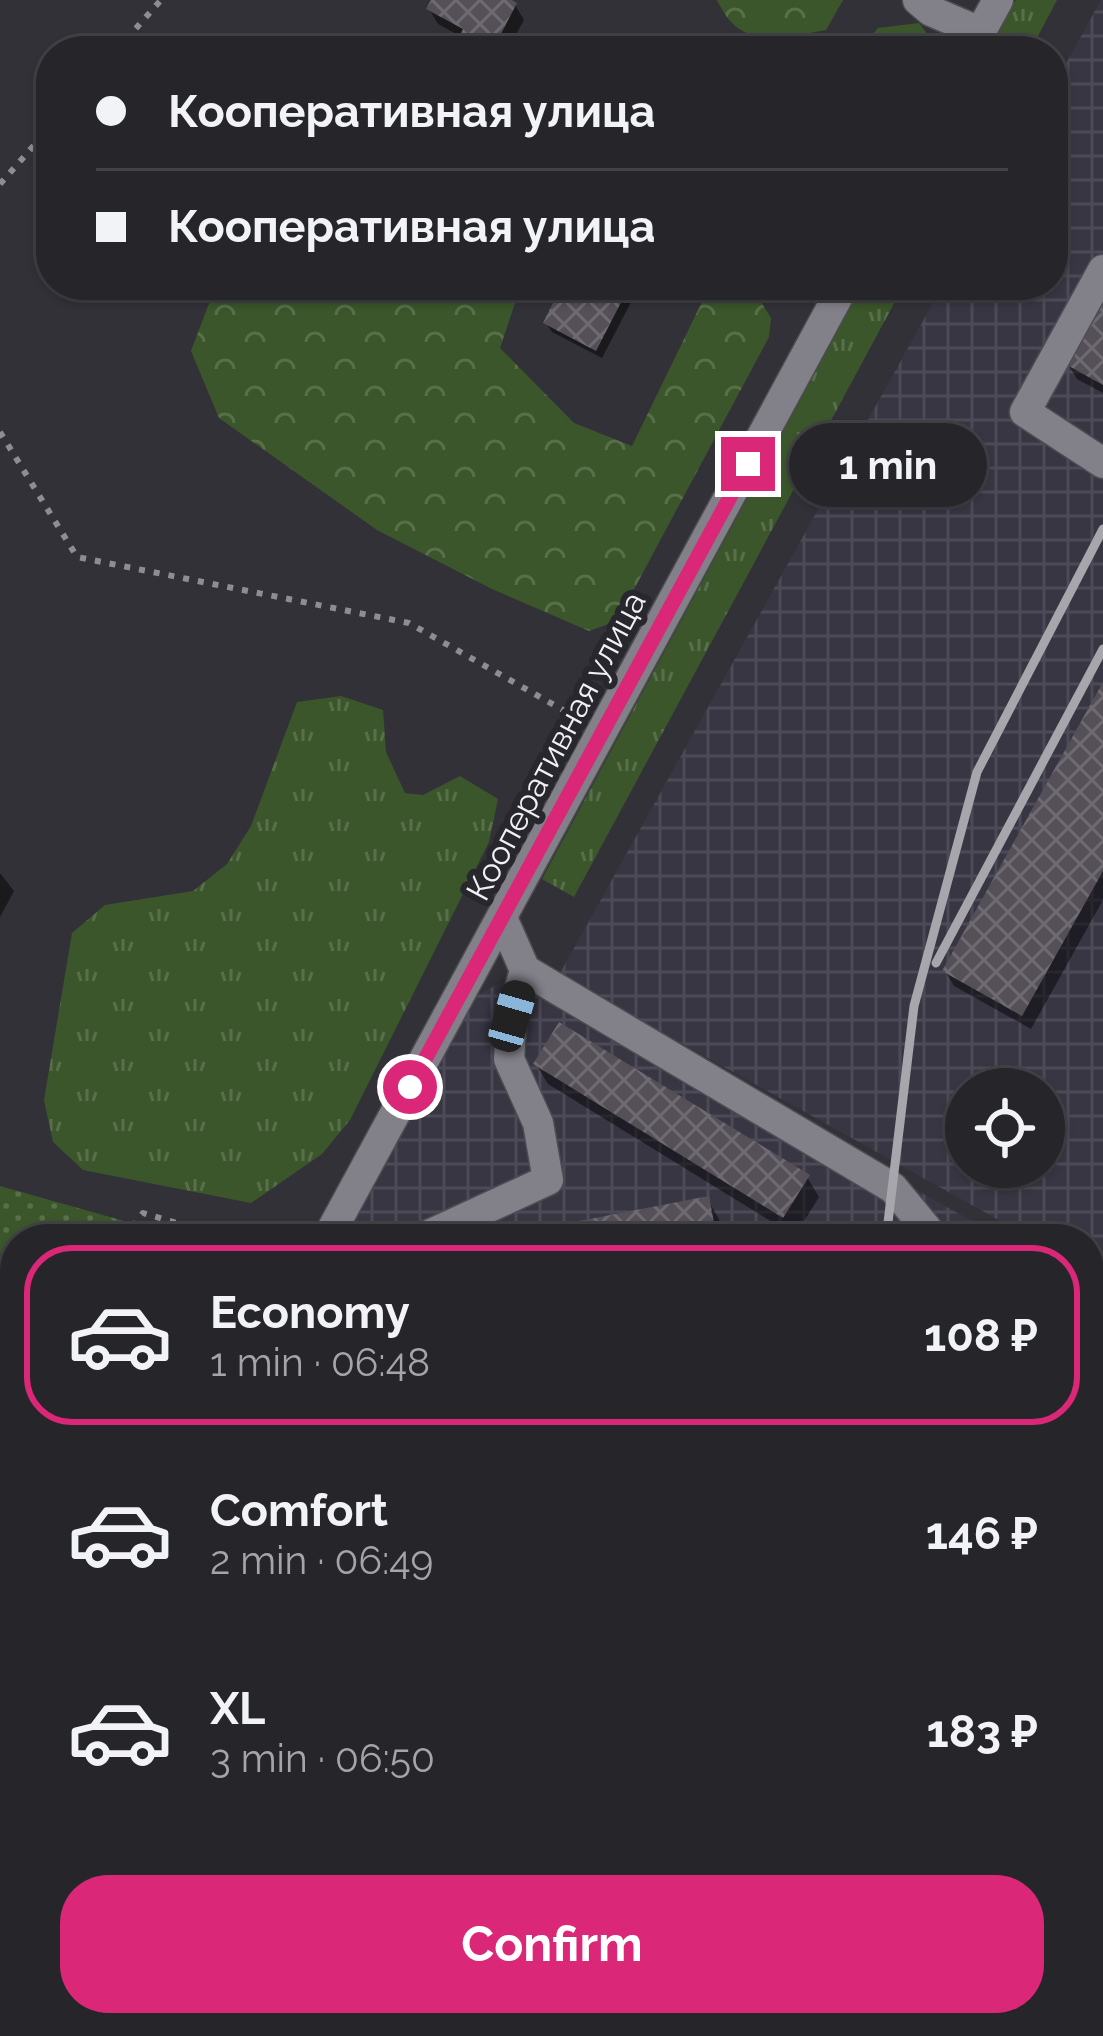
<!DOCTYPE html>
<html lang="en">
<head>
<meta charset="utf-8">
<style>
  body { margin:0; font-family:Raleway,sans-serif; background:#323136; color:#f1f3f6; height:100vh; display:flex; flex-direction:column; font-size:45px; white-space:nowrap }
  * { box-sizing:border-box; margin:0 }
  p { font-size:39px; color:#a4a5a8 }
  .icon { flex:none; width:66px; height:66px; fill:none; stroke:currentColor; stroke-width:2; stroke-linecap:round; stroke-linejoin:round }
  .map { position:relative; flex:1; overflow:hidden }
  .panel { position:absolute; left:0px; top:1224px; width:1104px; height:813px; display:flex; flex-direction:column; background:#26252a; border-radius:48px 48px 0 0; box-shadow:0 3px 9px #0004,0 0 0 3px #424247 }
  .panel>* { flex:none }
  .top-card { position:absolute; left:36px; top:36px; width:1032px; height:264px; border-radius:48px; box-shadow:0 3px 9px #0004,0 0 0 3px #424247; display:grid; align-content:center; height:264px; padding:0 60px; background:#26252a }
  .controls { position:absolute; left:945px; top:1068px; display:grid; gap:24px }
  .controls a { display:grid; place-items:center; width:120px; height:120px; border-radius:50%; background:#26252a; box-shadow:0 3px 9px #0004,0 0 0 3px #424247; font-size:60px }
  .end { position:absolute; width:54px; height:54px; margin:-27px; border:15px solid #db2777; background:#fff; box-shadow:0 0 0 6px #fff }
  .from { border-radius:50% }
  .bubble { position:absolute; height:84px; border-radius:42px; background:#26252a; box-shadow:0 3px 9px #0004,0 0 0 3px #424247; font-size:39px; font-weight:700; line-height:84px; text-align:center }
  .car { position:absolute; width:36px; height:72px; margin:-36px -18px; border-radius:15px; box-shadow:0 0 9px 3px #0007; background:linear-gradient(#222 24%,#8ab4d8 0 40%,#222 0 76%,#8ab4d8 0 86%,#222 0) }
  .top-card b { display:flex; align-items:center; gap:42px; height:114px; font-size:45px }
  .top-card b+b { border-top:3px solid #424247 }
  .top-card i { width:30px; height:30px; background:#f1f3f6 }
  ul { padding:21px 0 0; list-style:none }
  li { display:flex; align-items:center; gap:36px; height:180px; margin:0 24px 18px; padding:0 36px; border:6px solid transparent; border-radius:48px }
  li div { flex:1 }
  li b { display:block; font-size:45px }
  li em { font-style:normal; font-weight:700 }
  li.on { border-color:#db2777 }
  li>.icon { width:108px; height:108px; stroke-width:1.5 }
  .cta { display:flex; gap:24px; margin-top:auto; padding:24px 60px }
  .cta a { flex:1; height:138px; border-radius:48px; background:#db2777; color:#fff; font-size:48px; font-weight:700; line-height:138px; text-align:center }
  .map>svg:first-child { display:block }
  .industrial { fill:url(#industrial-grid); fill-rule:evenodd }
  .grass { fill:url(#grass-tufts) }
  .forest { fill:url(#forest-crowns) }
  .garden { fill:url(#garden-dots) }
  .shadow { fill:#0007 }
  .building { fill:url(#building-cross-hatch) }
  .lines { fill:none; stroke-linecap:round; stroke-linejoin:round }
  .minor-casing { stroke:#4e4c52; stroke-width:33 }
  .path { stroke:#8e8d93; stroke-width:6; stroke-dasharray:6 9; stroke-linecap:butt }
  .minor { stroke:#828089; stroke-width:30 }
  .rail { stroke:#a7a6ac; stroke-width:9 }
  .route { stroke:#db2777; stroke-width:15 }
  .labels { text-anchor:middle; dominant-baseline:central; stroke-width:12; stroke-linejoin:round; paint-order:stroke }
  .street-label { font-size:33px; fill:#f1f0f5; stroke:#28272e }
</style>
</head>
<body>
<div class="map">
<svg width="1103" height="2036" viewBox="0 0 1103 2036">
  <defs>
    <pattern id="industrial-grid" width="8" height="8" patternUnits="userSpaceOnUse" patternTransform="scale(3)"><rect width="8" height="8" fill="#393644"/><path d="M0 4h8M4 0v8" fill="none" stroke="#4c4a56"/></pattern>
    <pattern id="grass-tufts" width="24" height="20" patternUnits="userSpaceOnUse" patternTransform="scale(3)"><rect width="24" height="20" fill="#3b562a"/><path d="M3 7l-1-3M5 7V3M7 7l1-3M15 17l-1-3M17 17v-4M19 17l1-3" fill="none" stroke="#586f4a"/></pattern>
    <pattern id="forest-crowns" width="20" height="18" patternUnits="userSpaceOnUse" patternTransform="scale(3)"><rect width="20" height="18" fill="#3b562a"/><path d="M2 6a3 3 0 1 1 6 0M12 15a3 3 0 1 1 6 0" fill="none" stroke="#586f4a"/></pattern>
    <pattern id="garden-dots" width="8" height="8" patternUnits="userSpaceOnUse" patternTransform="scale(3)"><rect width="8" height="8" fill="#3b562a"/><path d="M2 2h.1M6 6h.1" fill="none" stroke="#586f4a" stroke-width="1.8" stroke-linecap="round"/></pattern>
    <pattern id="building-cross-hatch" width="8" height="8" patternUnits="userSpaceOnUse" patternTransform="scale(3)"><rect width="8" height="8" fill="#555058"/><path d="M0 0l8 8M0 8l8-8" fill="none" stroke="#6e6a71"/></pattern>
  </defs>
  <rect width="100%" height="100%" fill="#323138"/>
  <!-- industrial -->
  <path class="industrial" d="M1101 0H1103V1278L1089 1270V1239H1033L559 975 943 285H1053V87ZM966 1089H1044V1167H966Z
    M525 970 552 986 1004 1239H345L474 997Z
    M1089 1287 1103 1295V2036H0V1905L15 1856V2022H1089Z"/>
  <!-- grass -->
  <path class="grass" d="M1016 0H1057L1030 51H988Z
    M919 23 937 47 935 51H858L878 28Z
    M862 285H904L574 897 542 879Z
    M341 696 383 710 386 752 405 793 423 795 460 776 498 799 489 842 350 1120 322 1154 251 1203 83 1170 53 1142 44 1100 72 933 105 905 193 891 227 864 251 826 297 702Z"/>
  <!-- forest -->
  <path class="forest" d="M717 0H843L826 30C780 38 741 52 717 0Z
    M216 285H521L500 348 574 423 632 446 702 302 730 296 761 302 771 318 769 337 617 621 589 631 492 589 377 530 219 418 191 351Z"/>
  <!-- garden -->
  <path class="garden" d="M0 1186 188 1239H15V1697L0 1719Z"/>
  <!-- shadow -->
  <path class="shadow" d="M434 0H505L515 5 524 20 507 51H455L462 37 438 24 429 9Z
    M566 285H640L602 358 552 332 546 323Z
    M1103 301V393L1077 379 1068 364Z
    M1103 688V900L1031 1029 954 986 945 971Z
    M0 873 14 891 0 917Z
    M536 1064 807 1177 819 1197 795 1236 548 1084Z
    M707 1199 719 1219 723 1239H500Z
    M1089 1327 1103 1335V1460L1089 1485Z
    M15 1983V2022H35V2026L4 2022 0 2014V2002Z
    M65 2022H128L126 2033Z
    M191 2022H255L254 2036H199Z
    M425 2022H673L675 2036H427Z"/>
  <!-- building -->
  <path class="building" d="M431 0H512L517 3 492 51H452L463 29 426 9Z
    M562 285H630L596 351 543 323Z
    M1103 295V385L1065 364Z
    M1103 682V871L1022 1016 942 971Z
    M559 1022 810 1175 783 1218 533 1064Z
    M709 1196 717 1239H496V1237Z
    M1089 1323 1103 1331V1422L1089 1446Z
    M1103 1950V2036H1071L1076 2022H1089V1987Z
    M0 1978 15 1980V2015L0 2013Z
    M422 2022H667L669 2036H424Z"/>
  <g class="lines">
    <!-- minor casing -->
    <g class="minor-casing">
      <path id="minor" d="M918 0 931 11 980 32
        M970 51 998 0
        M1103 270 1025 412 1103 463
        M525 970 893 1188 927 1229 928 1239
        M327 1239 844 285
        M420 1239 548 1180 538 1123 509 1059 512 1016 525 970 503 920
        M0 1843 15 1810
        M327 2036 343 2022
        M726 2036 727 2022
        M879 2036 885 2022"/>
    </g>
    <!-- path -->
    <path class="path" d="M116 51 161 0
      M0 184 51 126
      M0 432 77 557 409 623 579 719
      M124 1239 143 1213 230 1239
      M0 1409 15 1388"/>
    <!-- minor -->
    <use href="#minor" class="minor"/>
    <!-- rail -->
    <path class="rail" d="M936 963 1103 649
      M886 1239 914 1006 977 772 1103 529
      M1089 1481 1103 1455
      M786 2036V2022
      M803 2036 807 2022
      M1053 2036 1057 2026"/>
  </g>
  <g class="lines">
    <!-- route -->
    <path class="route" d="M410 1087 748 464"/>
  </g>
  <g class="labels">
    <!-- street labels -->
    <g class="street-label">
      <text transform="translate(556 746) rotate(-62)">Кооперативная улица</text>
    </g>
  </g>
</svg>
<div class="controls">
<a><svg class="icon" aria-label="locate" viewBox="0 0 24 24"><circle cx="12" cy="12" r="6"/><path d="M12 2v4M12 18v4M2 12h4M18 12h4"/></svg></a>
</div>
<i class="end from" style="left:410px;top:1087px"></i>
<i class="end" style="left:748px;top:464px"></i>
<div class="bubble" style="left:789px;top:423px;width:198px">1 min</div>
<i class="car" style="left:512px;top:1016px;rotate:16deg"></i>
<div class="top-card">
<b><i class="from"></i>Кооперативная улица</b>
<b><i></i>Кооперативная улица</b>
</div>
<section class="panel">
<ul>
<li class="on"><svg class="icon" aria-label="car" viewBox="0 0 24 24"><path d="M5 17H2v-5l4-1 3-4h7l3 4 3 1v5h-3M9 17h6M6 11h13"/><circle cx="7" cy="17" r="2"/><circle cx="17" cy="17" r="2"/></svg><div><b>Economy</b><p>1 min · 06:48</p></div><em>108 ₽</em></li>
<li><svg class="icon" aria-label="car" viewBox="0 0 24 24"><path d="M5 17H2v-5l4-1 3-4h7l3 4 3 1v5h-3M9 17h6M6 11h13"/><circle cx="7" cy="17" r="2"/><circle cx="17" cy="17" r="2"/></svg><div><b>Comfort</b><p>2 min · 06:49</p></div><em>146 ₽</em></li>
<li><svg class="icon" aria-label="car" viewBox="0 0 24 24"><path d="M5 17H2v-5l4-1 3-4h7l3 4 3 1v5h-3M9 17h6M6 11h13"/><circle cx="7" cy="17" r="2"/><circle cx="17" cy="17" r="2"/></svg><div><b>XL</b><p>3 min · 06:50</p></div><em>183 ₽</em></li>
</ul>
<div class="cta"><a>Confirm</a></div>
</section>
</div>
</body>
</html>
